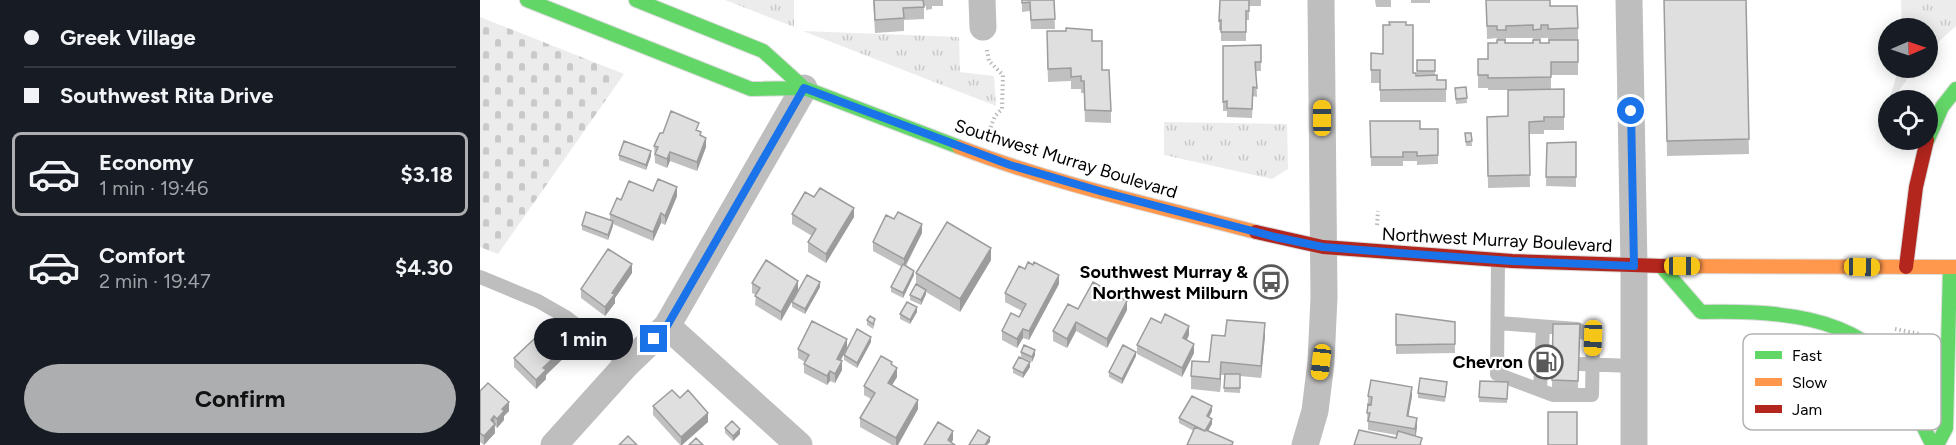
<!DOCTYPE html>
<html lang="en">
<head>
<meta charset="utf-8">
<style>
  body { margin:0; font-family:Figtree,sans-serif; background:#20242c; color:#f1f3f6; height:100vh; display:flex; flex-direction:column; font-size:22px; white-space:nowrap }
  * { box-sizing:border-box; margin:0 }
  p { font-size:20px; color:#9ea1a6 }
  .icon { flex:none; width:33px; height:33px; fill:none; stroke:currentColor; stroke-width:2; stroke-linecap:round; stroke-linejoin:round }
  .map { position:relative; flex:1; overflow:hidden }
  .details { display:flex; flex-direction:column; background:#171b24; width:480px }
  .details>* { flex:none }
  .hud { display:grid; align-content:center; height:132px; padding:0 24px; background:#171b24 }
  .needle { width:39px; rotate:88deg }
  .fabs { position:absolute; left:1398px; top:18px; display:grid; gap:12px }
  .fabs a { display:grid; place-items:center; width:60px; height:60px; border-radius:50%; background:#171b24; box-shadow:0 3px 15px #0003; font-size:30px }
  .end { position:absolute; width:27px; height:27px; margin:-14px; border:8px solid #1a73e8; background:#fff; box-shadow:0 0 0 3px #fff }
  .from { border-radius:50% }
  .bubble { position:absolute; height:42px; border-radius:21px; background:#171b24; box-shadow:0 3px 15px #0003; font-size:20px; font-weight:700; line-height:42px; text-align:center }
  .car { position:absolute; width:18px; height:36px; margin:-18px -9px; border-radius:8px; box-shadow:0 0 4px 2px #0007; background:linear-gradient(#f5c518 24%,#345 0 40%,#f5c518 0 76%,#345 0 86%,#f5c518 0) }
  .hud b { display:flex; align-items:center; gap:21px; height:57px; font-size:22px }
  .hud b+b { border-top:2px solid #363941 }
  .hud i { width:15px; height:15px; background:#f1f3f6 }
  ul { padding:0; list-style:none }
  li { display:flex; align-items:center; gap:18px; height:84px; margin:0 12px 9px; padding:0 12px; border:3px solid transparent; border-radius:9px }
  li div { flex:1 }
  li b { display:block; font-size:22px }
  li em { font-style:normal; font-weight:700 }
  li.on { border-color:#adaeaf }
  li>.icon { width:54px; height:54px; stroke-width:1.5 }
  .button { display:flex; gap:12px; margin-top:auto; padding:12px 24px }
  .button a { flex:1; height:69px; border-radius:36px; background:#adaeaf; color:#111; font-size:24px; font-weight:700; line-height:69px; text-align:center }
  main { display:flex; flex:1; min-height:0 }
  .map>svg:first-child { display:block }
  .grass { fill:url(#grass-tufts) }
  .cemetery { fill:url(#cemetery-stones) }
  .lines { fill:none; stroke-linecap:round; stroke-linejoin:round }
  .fast-casing { stroke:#dbdbdb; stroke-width:16 }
  .slow-casing { stroke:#dbdbdb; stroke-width:16 }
  .jam-casing { stroke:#dbdbdb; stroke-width:16 }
  .path { stroke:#b9b9b9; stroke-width:4; stroke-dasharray:1.5 3; stroke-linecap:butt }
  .lane { stroke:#bebebe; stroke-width:14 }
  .street { stroke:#bebebe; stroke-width:27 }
  .fast { stroke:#63d668; stroke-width:14 }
  .slow { stroke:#ff974d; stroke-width:14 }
  .jam { stroke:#b3261e; stroke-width:14 }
  .wall { fill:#c0c0c0; fill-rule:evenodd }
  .shaded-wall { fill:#9c9c9c }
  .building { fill:#dfdfdf; stroke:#9c9c9c; stroke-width:1.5 }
  .route { stroke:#1a73e8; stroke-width:8 }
  .labels { text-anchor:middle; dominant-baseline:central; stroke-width:4.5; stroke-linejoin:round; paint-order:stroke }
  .street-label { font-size:18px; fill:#000; stroke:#fff }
  .poi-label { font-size:18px; font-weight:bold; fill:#000; stroke:#fff; text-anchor:end }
  .key { fill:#fff; stroke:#b2b2b2; stroke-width:1.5 }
  .key-label { font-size:16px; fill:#000 }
</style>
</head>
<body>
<main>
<section class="details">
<div class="hud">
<b><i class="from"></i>Greek Village</b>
<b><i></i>Southwest Rita Drive</b>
</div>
<ul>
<li class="on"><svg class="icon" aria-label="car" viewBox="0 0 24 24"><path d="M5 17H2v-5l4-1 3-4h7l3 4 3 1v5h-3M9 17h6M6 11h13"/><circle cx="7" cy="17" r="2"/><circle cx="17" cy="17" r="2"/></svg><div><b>Economy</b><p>1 min · 19:46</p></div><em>$3.18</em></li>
<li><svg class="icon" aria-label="car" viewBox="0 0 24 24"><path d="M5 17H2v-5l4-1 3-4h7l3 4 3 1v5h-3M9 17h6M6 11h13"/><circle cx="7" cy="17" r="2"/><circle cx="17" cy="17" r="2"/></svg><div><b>Comfort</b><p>2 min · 19:47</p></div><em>$4.30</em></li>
</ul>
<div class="button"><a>Confirm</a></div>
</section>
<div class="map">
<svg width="1476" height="445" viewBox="0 0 1476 445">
  <defs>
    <pattern id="grass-tufts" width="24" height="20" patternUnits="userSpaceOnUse" patternTransform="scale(1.5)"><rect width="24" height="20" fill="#ececec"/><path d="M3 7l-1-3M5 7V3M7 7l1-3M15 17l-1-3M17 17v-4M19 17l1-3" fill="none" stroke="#c9c9c9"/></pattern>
    <pattern id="cemetery-stones" width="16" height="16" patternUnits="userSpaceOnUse" patternTransform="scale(1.5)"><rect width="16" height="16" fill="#ececec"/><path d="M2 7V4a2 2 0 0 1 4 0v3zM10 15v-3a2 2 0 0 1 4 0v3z" fill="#c9c9c9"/></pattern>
  </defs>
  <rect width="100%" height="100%" fill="#fff"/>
  <!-- grass -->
  <path class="grass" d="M245 0H314V27Z
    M1421 0H1476V26L1448 51V28H1422Z
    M323 31 479 37 480 72 514 76 516 106Z
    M1419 68H1434L1413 100H1409Z
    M684 122 807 124 808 169 792 179 684 155Z"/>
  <!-- cemetery -->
  <path class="cemetery" d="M0 17 144 74 18 254 0 247Z"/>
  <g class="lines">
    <!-- fast casing -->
    <g class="fast-casing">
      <path id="fast" d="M47 0 271 89 324 88
        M156 0 283 51 324 88 479 147
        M1448 139 1462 107 1476 89
        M1181 266 1221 312C1289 311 1375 312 1419 375 1434 396 1439 423 1453 445
        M1457 445 1466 428 1470 267"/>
    </g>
    <!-- slow casing -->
    <g class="slow-casing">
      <path id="slow" d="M479 147C575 184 677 206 776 232
        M1183 266 1476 267"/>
    </g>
    <!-- jam casing -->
    <g class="jam-casing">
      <path id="jam" d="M776 232 843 247 1032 261 1183 266
        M1426 267 1436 187 1447 140"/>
    </g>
    <!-- path -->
    <path class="path" d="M507 50 509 61 523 75 522 109 515 116 510 129
      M897 225 898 211
      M1415 329 1440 334"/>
    <!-- lane -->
    <path class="lane" d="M0 277 58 301 86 317 147 364
      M1018 323 1097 329 1113 338 1112 395H1073L1017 374 1018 260
      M1099 364 1153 366
      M1060 390 1063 327"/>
    <!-- street -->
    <path class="street" d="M502 0 503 27
      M1149 0 1154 266V445
      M187 326 319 445
      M74 445 147 364 187 326 324 88
      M825 445 835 411 841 362 844 297 841 0"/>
    <!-- fast -->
    <use href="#fast" class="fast"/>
    <!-- slow -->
    <use href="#slow" class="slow"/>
    <!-- jam -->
    <use href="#jam" class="jam"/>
  </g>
  <!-- wall -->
  <path class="wall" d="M393 0H463V6H452V9L446 10V6H444V19L424 20V31L395 33Z
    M542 0H574L575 29H551L550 11 542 12Z
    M740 0H781V6H769V20H766V41H741V30H739Z
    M895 0H911V7H896Z
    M931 0H950V3H931Z
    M1006 0 1070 6 1098 28V75H1071V89H1084V130H1064V134H1049L1050 187 1008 188 1007 117 1028 116V90H1008V88H998V59H1008L1017 43V38L1007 39ZM1026 38H1053V43H1025L1026 42ZM1061 38H1068L1069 43H1060Z
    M1184 0H1266L1269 154 1187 156Z
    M567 44 622 70 631 111V123L605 122 604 93H601V89H591V81L568 82Z
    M781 45V71H776L777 97 773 96 772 118 747 117V111H743V46Z
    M891 53 933 73 936 76H937V60H955V75L957 80H966V102H900V83H891Z
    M986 87 987 103 976 104 975 88Z
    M890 121 940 129H958V164L937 165V161H923V166H891Z
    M219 131 226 147 217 171 190 161 187 168 175 163 174 146 183 133Z
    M985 133H991L992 146H986Z
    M1096 142V187L1066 186 1067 143Z
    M139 155 171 156 166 170 139 160Z
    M173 191 197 196 185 225 181 223 173 241 133 224 128 240 102 230V225L130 220V214L141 200Z
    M334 197 374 217 346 263 328 252V242L332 236 312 224V214Z
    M442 233 426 266 434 275 423 298 411 292V287L422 267 393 251V242Z
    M511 260 480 312 446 292V294L441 305 430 300V295L436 285V273Z
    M545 269 579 284 549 340 543 338 537 348 522 340V331L539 317 542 311 525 302V293Z
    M152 273 135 298V303L125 316 101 298V289Z
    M272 283 318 290 340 287 325 314 312 307V302L301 321 275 305 276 295 272 293Z
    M598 309 647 310 627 348 596 331 587 348 573 341V331Z
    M437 312 430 324 420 319V314Z
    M916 314 975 322V353L916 354Z
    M387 320 395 324 393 329 387 325Z
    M681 323 709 335 707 340 714 353 702 377 657 354V345Z
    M1073 324H1100L1098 390 1072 389Z
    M745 336H785L781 378 760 376V393L744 392 745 375H741L740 392 711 389V376L729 362Z
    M391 342 377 368 364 360V355Z
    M318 349 361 360 362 370 355 383 350 381 347 385 324 373V364L325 362 318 358Z
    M541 352 555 355 552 362 541 357Z
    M89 353 66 375V379L56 389 34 367V358Z
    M656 356 642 384 629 377V372Z
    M412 365 417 377 412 385 438 409 418 445H412L380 427V418L391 399 384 395V386Z
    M550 367 543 378 533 373V368Z
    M1000 381 1028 382 1027 403 999 402Z
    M967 387 965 402 938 398V393Z
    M0 391 29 411 24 416V420L17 428 15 426V433L4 445 0 442Z
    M888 396H932L928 416 937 427 936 436 942 445 916 438 917 435 888 430V422H887Z
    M200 398 228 422 202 445H200L173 415V406Z
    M732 411 729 417 732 424 728 431 753 445 714 431 699 423V418Z
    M245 428 260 434 253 441 245 433Z"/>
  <!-- shaded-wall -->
  <path class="shaded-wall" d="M226 138V147L217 171V162Z
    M171 151V156L166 170V165Z
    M190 152V161L187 168V159Z
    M197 187V196L185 225V216Z
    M374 208V217L346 263V254Z
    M181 213V223L173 241V232Z
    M133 221V226L128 240V235Z
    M442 224V233L424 268V259Z
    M511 248V260L480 312V299Z
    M152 264V273L135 298V303L125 316V307L132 293Z
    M434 271V275L423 298V293Z
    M579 275V284L549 340V331Z
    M318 281V290L301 321V312Z
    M340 282V287L325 314V309Z
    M446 290V294L441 305V300Z
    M647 301V310L627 348V339Z
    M437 307V312L430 324V320Z
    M596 322V331L587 348V339Z
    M785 323V336L781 378V366Z
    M709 326V335L703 347V338Z
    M543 329V338L537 348V339Z
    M391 337V342L377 368V363Z
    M367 339V348L357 368V359Z
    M89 343V353L66 375V379L56 389V380L63 368Z
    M714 344V353L702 377V368Z
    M555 350V355L552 362V357Z
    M656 352V356L642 384V379Z
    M362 361V370L355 383V374Z
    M550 362V367L543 378V373Z
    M741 362V375L740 392V379Z
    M417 368V377L408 392V383Z
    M350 371V381L347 385V376Z
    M932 387V396L927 425V416Z
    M438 400V409L418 445H416V438Z
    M29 402V411L24 416V420L17 428V419L22 409Z
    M732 406V411L727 421V416Z
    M228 413V422L202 445H201V437Z
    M14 416 15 433 4 445V436L11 420Z
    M937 418V427L935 438V429Z
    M732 419V424L725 436V432Z
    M260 429V434L253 441V436Z
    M473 431V440L470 445 468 440Z
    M510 437V442L507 445H505Z"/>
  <!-- building -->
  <path class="building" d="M394 0H443L444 7 423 8 424 18 395 20Z
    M542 0H574L575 19 551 20 550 2 542 3Z
    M740 0H769V11H766V32H741V20L739 21Z
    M1006 0H1070V6H1097L1098 28 1068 29V25H1061V29L1053 30V25L1026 26V30H1017V26H1007Z
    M1184 0H1266L1269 139 1187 141Z
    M909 22H926V25H933V73H936V76L957 75V80H966V89L900 90V70H891V53L903 54V25H910Z
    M586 28 612 30V41H622V70H629L631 111 605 110 604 81H601V76L591 77V68L568 69 567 31H586Z
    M1017 40H1025V43H1053V40H1060V43H1069V40H1098V62H1071V77L1008 78V75H998V59H1008V43H1017Z
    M781 45V62H775L777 88 773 87 772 109 747 108V101L743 102V46Z
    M937 60H955V71H937Z
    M986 87 987 98 976 99 975 88Z
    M1084 89V117H1064V121L1049 122 1050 175 1008 176 1007 117 1028 116V90Z
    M191 111 219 123 216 130 221 132 220 135 226 138 217 162 190 152 187 159 175 154 178 147 174 146 180 133H183Z
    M890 121H940V129H958V155L937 156V152H923V157H891Z
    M985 133H991L992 141 986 142Z
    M144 141 171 151 166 165 139 155Z
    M1096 142V177H1066L1067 143Z
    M178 179 197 187 185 216 181 213 173 232 130 214 137 198 141 200 149 181 173 191Z
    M340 188 374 208 346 254 328 242 336 229 312 214 325 192 334 197Z
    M106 212 133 221 128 235 102 225Z
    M418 212 442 224 424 259 393 242 406 215 414 219Z
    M467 222 511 248 480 299 436 273Z
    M128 249 152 264 132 293 135 294 125 307 101 289Z
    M286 260 318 281 301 312 275 296 280 288 272 283Z
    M548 262 553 265 554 262 579 275 549 331 543 329 537 339 522 331 531 313 539 317 546 304 525 293 539 266 545 269Z
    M423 264 434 271 423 293 411 287Z
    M327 275 340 282 325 309 312 302Z
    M613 282 647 301 627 339 596 322 587 339 573 331 588 304 598 309Z
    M436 284 446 290 441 300 430 295Z
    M427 302 437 307 430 320 420 314Z
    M685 314 709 326 703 338 714 344 702 368 657 345 671 318 681 323Z
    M916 314 975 322V344L916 345Z
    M390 316 395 319 393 324 387 320Z
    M747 320 785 323 781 366 741 362 740 379 711 376 712 361 729 362 732 335 745 336Z
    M332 321 367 339 357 359 362 361 355 374 350 371 347 376 324 364 329 355 318 349Z
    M70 324 89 343 63 368 66 370 56 380 34 358Z
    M1073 324H1100L1098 381 1072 380Z
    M377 329 391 337 377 363 364 355Z
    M544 345 555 350 552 357 541 352Z
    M643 345 656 352 642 379 629 372Z
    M401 356 412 362 411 364 417 368 408 383 438 400 416 438 380 418 395 393 384 386Z
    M539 357 550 362 543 373 533 368Z
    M745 374H760V388H744Z
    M940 378 967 382 965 397 938 393Z
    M891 380 932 387 927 416 937 418 935 429 888 421 890 413H887L888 404 891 405 892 397 888 396Z
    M1000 381 1028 382 1027 399 999 397Z
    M8 383 29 402 22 409 24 411 17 419 14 416 11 420 15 424 4 436 0 433V391Z
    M192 390 200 398 208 390 228 413 201 437 173 406Z
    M712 396 732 406 727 416 732 419 725 431 699 418Z
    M1068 412H1097V445H1068Z
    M252 421 260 429 253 436 245 428Z
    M458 422 473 431 468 440 475 445H444Z
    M715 427 725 431 726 430 753 442 752 445H707Z
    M498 430 510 437 505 445H489Z
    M879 430 916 438 918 431 942 438 940 445H874Z
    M148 436 157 445H139Z
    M216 438 223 445H209Z"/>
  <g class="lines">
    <!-- route -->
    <path class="route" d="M174 339 187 326 324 88 530 165 623 192 795 237 843 247 919 253 1032 261 1154 266 1151 111"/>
  </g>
  <!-- icons -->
  <defs>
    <g id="bus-ring" transform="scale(1.725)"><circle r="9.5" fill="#fff" stroke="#595959" stroke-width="1.5"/><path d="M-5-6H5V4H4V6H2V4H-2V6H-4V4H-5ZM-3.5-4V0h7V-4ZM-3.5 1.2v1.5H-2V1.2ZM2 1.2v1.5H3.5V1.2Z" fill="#595959"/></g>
    <g id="fuel-ring" transform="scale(1.725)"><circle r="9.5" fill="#fff" stroke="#595959" stroke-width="1.5"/><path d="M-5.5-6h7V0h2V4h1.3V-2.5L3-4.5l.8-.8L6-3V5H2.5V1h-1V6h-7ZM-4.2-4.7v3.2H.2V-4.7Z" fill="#595959"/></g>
  </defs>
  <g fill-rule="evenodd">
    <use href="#bus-ring" x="791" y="282"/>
    <use href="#fuel-ring" x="1066" y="362"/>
  </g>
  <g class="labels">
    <!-- street labels -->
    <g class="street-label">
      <text transform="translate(586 159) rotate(17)">Southwest Murray Boulevard</text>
      <text transform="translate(1017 240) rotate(3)">Northwest Murray Boulevard</text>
    </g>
    <!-- poi labels -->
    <g class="poi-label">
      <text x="768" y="272">Southwest Murray &amp;<tspan x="768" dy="21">Northwest Milburn</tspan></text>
      <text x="1043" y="362">Chevron</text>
    </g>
  </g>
  <!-- legend -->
  <rect x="1263" y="334" width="198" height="96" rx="9" class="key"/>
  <rect x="1275" y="351" width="27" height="8" fill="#63d668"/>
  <rect x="1275" y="378" width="27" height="8" fill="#ff974d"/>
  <rect x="1275" y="405" width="27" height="8" fill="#b3261e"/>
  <g class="key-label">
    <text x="1312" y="361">Fast</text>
    <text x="1312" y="388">Slow</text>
    <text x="1312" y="415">Jam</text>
  </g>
</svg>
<div class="fabs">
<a><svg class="needle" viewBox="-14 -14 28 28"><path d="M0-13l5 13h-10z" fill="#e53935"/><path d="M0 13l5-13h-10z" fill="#9ea1a6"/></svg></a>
<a><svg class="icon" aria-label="locate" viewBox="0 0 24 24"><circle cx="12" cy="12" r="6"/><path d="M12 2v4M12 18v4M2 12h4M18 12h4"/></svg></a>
</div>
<i class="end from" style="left:1151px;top:111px"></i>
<i class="end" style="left:174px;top:339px"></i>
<div class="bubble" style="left:54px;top:318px;width:99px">1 min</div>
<i class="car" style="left:842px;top:118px;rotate:0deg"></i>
<i class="car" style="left:1202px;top:266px;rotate:90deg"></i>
<i class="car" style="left:1382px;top:267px;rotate:91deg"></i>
<i class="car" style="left:1113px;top:338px;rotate:182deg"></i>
<i class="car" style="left:841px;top:362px;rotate:187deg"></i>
</div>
</main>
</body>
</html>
